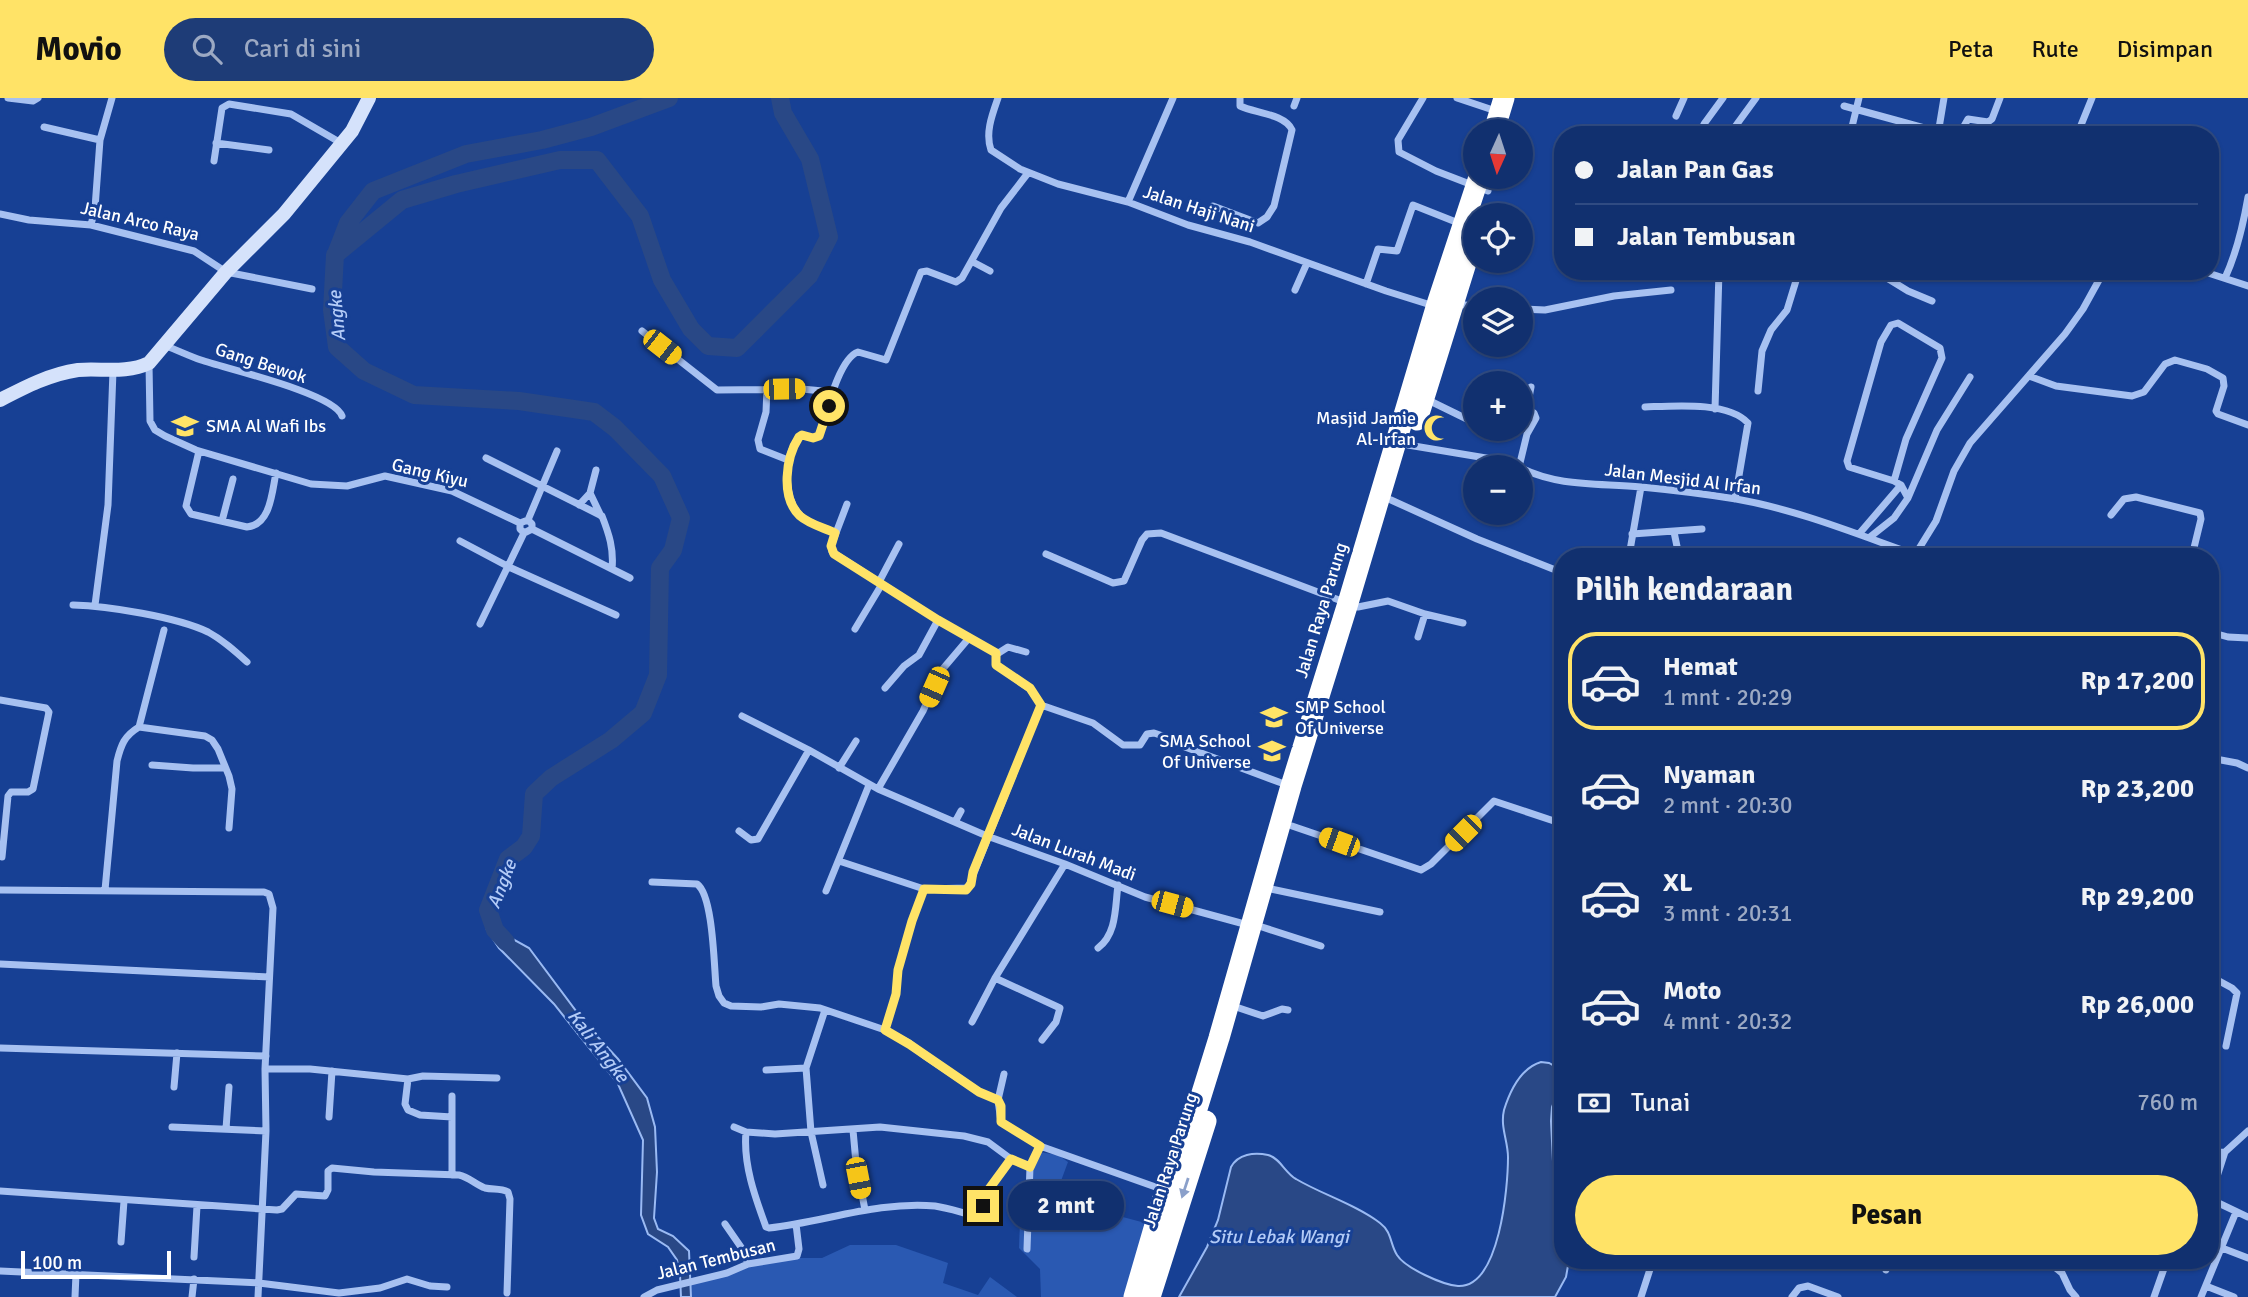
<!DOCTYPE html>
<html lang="id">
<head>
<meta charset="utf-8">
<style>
  body { margin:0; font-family:Signika,sans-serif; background:#1e3c77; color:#f1f3f6; height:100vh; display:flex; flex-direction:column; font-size:26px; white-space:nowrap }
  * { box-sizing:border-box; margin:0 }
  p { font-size:23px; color:#9ca9c3 }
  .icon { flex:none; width:38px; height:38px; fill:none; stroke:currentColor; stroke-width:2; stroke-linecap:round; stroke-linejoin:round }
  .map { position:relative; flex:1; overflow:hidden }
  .panel { position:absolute; left:1554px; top:450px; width:665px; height:721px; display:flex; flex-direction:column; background:#11306f; border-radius:28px; box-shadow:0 2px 5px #0004,0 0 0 2px #304b82 }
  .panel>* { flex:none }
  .guide { position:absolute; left:1554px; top:28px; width:665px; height:154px; border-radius:28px; box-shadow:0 2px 5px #0004,0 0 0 2px #304b82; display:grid; align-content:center; height:154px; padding:0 21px; background:#11306f }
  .needle { width:46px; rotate:183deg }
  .tools { position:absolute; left:1463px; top:21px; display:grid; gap:14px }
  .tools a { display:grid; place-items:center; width:70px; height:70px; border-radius:50%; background:#11306f; box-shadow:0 2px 5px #0004,0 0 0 2px #304b82; font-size:35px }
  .scale { position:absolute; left:21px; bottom:18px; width:150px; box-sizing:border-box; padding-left:7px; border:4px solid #fff; border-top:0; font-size:19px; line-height:24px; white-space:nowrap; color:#fff; -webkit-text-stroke:5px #174094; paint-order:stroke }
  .end { position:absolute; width:32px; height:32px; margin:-16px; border:9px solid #ffe367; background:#111; box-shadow:0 0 0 4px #111 }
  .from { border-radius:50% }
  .bubble { position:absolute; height:49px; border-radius:24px; background:#11306f; box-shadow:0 2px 5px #0004,0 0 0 2px #304b82; font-size:23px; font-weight:700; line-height:49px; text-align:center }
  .car { position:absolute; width:21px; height:42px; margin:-21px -10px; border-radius:9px; box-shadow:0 0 5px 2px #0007; background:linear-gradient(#f5c518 24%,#345 0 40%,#f5c518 0 76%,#345 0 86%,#f5c518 0) }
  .guide b { display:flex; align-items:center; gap:24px; height:66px; font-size:26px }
  .guide b+b { border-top:2px solid #304b82 }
  .guide i { width:18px; height:18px; background:#f1f3f6 }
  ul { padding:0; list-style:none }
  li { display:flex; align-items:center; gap:21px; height:98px; margin:0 14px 10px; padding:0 7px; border:4px solid transparent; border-radius:28px }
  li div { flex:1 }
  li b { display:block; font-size:26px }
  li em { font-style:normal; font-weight:700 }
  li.selected { border-color:#ffe367 }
  li>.icon { width:63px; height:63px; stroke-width:1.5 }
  h2 { padding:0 21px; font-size:32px; line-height:84px }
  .pay { display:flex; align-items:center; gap:18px; height:77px; padding:0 21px; font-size:26px }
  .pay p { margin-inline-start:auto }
  .button { display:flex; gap:14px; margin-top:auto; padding:14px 21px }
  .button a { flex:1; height:80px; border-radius:42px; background:#ffe367; color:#111; font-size:28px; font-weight:700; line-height:80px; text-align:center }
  header { display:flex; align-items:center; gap:42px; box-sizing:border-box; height:98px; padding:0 35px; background:#ffe367; color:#111 }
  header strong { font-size:33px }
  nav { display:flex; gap:38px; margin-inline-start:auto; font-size:24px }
  .search { width:490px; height:63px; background:#1e3c77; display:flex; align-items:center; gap:18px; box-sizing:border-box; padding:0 24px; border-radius:38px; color:#9ca9c3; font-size:26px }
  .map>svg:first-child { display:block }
  .green { fill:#2a59b2 }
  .water { fill:#294886; stroke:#9abaf3; stroke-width:2 }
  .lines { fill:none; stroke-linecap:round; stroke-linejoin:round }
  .river { stroke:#294886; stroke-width:18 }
  .street { stroke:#a7c1f1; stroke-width:7 }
  .secondary { stroke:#d5e2fb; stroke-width:14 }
  .highway { stroke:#fff; stroke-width:21 }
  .oneway { fill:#8ba0ca }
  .route { stroke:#ffe367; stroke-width:9 }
  .labels { text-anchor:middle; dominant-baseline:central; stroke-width:6; stroke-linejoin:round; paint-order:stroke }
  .street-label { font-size:18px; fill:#fff; stroke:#174094 }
  .poi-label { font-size:18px; fill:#fff; stroke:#174094; text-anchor:end }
  .water-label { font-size:19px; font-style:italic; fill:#b3cbf7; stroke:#174094 }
</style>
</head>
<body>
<header>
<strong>Movio</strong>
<div class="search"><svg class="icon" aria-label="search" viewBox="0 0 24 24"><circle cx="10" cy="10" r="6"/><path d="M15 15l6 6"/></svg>Cari di sini</div>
<nav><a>Peta</a><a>Rute</a><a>Disimpan</a></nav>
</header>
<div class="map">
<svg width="2248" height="1199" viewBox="0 0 2248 1199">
  <rect width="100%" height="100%" fill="#174094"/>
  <!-- green -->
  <path class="green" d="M1039 1054 1058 1057 1068 1064 1058 1091 1059 1102 1149 1126 1124 1199H1041L1040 1171 1019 1150C1021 1110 1019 1091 1039 1054Z
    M850 1147H896L948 1165 943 1185 978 1197 990 1179 1017 1199H691V1186L742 1170 793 1160H822Z"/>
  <!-- water -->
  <path class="water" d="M498 824 509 839 529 850 585 925 618 961 647 1000 655 1029 657 1074 654 1120 658 1131 673 1138 689 1153 691 1199H681L680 1177 677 1162 668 1149 648 1136 641 1117 643 1042 618 986 554 906 499 850 487 832Z
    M1541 964 1549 965 1563 973V982L1552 1009 1551 1023 1553 1063 1563 1084V1162H1569L1566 1179 1555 1199H1179L1207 1149 1218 1122 1231 1069C1238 1056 1254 1054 1268 1057 1280 1060 1285 1075 1296 1081 1323 1097 1355 1106 1380 1125 1392 1134 1390 1146 1397 1157 1405 1170 1443 1187 1458 1188 1500 1190 1508 1088 1508 1059 1508 1043 1500 1029 1504 1012 1510 993 1521 970 1541 964Z"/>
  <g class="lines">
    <!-- river -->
    <path class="river" d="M336 156 348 125 373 93 466 56 542 42 591 29 669 0
      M506 844 495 832 488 812 508 761 524 749 531 738 534 696 551 680 611 642 643 615 658 577 660 470 673 452 681 420 662 378 615 330 594 314 519 303 414 297 364 273 337 249 332 212 335 157 402 102 456 86 560 62H597L640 118 662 182 691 231 708 248 737 250 809 178 829 139 810 61 783 15 780 0"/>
    <!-- street -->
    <path class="street" d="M8 0 33 3 38 0
      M998 0C992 17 985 35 991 52L1020 71 1058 86 1128 104 1188 127 1250 144 1386 193 1434 208
      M1423 0 1398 42 1399 54 1436 73 1488 93
      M1457 0 1496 13
      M1944 0 1939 30 1956 37
      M1294 8 1297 0
      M1844 8 1928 31 1939 30
      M1676 18 1684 0
      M1704 26 1723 0
      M44 29 100 42
      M1729 37 1756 0
      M1850 37 1859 0
      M1959 37 1968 21 1988 24 1992 21 2000 0
      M2077 37 2092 0
      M216 45 269 52
      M214 63 222 10 229 6 291 16 341 45
      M1128 104 1173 0
      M1213 108 1258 125 1267 119 1274 108 1292 32C1285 16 1255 15 1240 8V0
      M0 116 29 122 91 127 194 153 226 174 312 191
      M91 127 95 110 100 42 112 0
      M973 164 990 173
      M1868 173 1882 177 1908 193 1932 203
      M2202 173 2248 188
      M2225 180C2237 154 2243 128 2248 99
      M1366 186 1378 151 1397 153 1413 107 1461 126
      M1295 192 1307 165
      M1455 206 1475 208
      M1521 211 1545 212 1614 198 1671 192
      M642 233 717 292 802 291 833 294
      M166 248C177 252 189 258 201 262 227 271 334 295 342 318
      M149 266 150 323 155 332 165 338 196 352 311 386 347 388 385 378 452 393 520 425
      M2029 278 2056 288 2132 298 2144 294 2165 266 2175 262 2207 271 2223 280 2224 288 2216 313 2218 316 2248 327
      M767 291 766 314 758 342 760 351 788 362
      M1758 293 1762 253 1771 232 1787 212 1799 173
      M1428 302 1475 325
      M1645 309C1673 308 1728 303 1748 325L1735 401
      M1715 311 1719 173
      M1408 347 1498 362 1520 369
      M199 353 186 408 191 416 247 429C271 427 272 393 276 375
      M486 360 602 418C609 436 614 451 612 471
      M1519 369 1527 336 1536 320 1534 315 1527 310 1531 289
      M1521 370C1558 389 1600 385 1641 389 1672 392 1705 396 1736 401 1799 412 1859 437 1919 458
      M590 395 601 418
      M1908 400 1937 332 1970 279
      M1391 402 1477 441 1563 475
      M847 406 831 448 832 454 938 522 996 555V567L1030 591 1041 607 1093 625 1123 647H1140L1147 636 1154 635 1163 638 1177 646 1287 687
      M579 407 590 395 596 372
      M2111 417 2124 401 2136 399 2200 415 2201 421 2192 458
      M528 422 532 426V431L524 435 520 431V425L528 422 557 353
      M222 423 233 381
      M532 431 630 480
      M1674 434 1679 458
      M835 435C824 430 810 426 801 418 782 402 783 352 802 337L813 340 819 338C826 318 838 261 858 254L886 262 921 174 927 173 956 184 962 180 1001 110 1028 75
      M1632 436 1702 431
      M1859 436 1901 387
      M1870 439 1894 420 1908 400 1901 387 1894 383 1906 341 1942 260 1940 250 1898 225 1891 227 1881 244 1847 363 1849 369 1894 383
      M460 443 509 469 616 517
      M1046 456 1113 485 1124 483 1142 442 1147 436 1161 435 1347 505
      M1915 457 1936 423 1954 373 1970 345 2065 236 2083 211 2104 173
      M1629 458 1641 389
      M879 484 899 446
      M73 507C108 508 177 519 208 534 223 542 235 553 247 564
      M95 507 108 407 113 273
      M1358 509 1388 503 1425 516 1463 525
      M480 526 524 435
      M855 531 882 486
      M2210 534 2228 539 2248 540
      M1418 539 1425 516
      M997 556 1008 549 1026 554
      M885 590 904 568 919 557 938 522
      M0 602 46 610 49 614 33 691 28 694H11L8 698 2 759
      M742 618 809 652 878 691 987 738 1065 766 1145 799 1248 827
      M139 629 164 532
      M2210 660 2237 665 2248 670
      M152 667 193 670H225
      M839 670 856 643
      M878 691 923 613 941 573 969 540
      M955 724 961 713
      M1292 728 1421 772 1431 766 1494 703 1563 726
      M739 733 751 742 758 741 809 652
      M839 763 924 791 968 790 1041 607
      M652 784 697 786C713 797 714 867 716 888L719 898 724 905 731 908 761 909 779 906 820 910 885 932 909 945 925 958 979 994 998 1002 1001 1024 1040 1048
      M1271 791 1380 814
      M0 792 264 794 269 796 273 810 265 971 266 1033 258 1199
      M105 792 117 663C121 647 124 638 139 629L205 638 212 642 218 651 229 678 232 691 229 730
      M826 793 869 687
      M1262 829 1321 848
      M1098 850C1117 836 1115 809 1118 787
      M0 866 269 879
      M2210 878 2232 890 2237 895 2226 948
      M995 880 1060 910 1056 924 1042 942
      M1239 910 1263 918 1282 911 1288 912
      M972 924 995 880 1065 766
      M885 932 896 896 898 872 912 823 924 791
      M0 950 266 958
      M265 971H310L408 981
      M766 972 806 970
      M174 989 177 955
      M452 998V1077
      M998 1002 1004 976
      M329 1019 332 973
      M452 1019 420 1017 408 1012 405 1006 408 981 423 978 497 980
      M172 1029 266 1033
      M734 1029 746 1034 775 1036 880 1029 964 1038 988 1044 1011 1061 1030 1069
      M226 1031 229 989
      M853 1032 856 1065 865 1112
      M746 1034C743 1066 755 1099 766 1129L769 1130C824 1124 878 1103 935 1108 948 1110 960 1114 972 1117L981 1112 989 1091 1011 1061
      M2210 1055 2225 1054
      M823 1087 811 1034 806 970 825 912
      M0 1093 277 1112 282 1111 296 1096 325 1098 328 1092V1073L332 1070 374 1074 459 1077C469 1079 476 1087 485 1090 493 1092 500 1090 508 1094L510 1101 507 1195
      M2210 1100 2225 1054 2248 1033
      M2210 1101 2248 1119
      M725 1126 743 1152 748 1166
      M121 1144 124 1103
      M2222 1150 2248 1160
      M1027 1151 1030 1069 1040 1048 1164 1092
      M194 1159 197 1108
      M2046 1162 2062 1175 2070 1192 2076 1199
      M1886 1172 1890 1162
      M0 1173 259 1185 339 1195 380 1190 407 1181 430 1188 447 1189
      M2206 1188 2234 1199
      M75 1199 76 1176
      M192 1199 194 1181
      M644 1199 657 1192 727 1175 748 1166 797 1158 799 1151 796 1126
      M1641 1199 1653 1162
      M1792 1199 1799 1190 1808 1188 1838 1199
      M2154 1199 2167 1162
      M2201 1199 2236 1114"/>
    <!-- secondary -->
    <path class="secondary" d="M0 302C25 289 50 276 78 272 102 270 126 276 149 265L226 174 284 116 352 33 369 0"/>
    <!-- highway -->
    <path class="highway" d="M1494 33 1504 0
      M1417 322 1475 136
      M1134 1199 1162 1103 1196 1014 1219 940 1291 688 1348 505 1438 203 1479 79
      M1150 1199 1206 1023"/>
  </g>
  <!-- one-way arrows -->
  <defs><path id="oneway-solid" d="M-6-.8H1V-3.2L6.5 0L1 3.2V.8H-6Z" transform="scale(1.75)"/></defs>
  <use class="oneway" href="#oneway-solid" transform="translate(1185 1090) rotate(108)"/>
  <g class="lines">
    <!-- route -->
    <path class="route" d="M829 308 819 338 813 340 802 337 799 339C786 359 780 399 800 418 809 426 824 430 835 435L831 448 834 456 938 522 996 555V567L1030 590 1041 607 973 774 971 786 966 792 924 791 912 823 898 872 896 896 885 932 909 946 979 994 998 1002 1001 1008V1024L1040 1048 1030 1069 1011 1061 989 1091 983 1108"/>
  </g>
  <!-- icons -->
  <defs>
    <g id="school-bare" transform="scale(2.1)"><path d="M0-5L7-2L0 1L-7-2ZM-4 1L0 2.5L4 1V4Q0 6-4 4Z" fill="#ffe367" stroke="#174094" stroke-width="2.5" paint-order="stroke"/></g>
    <g id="mosque-bare" transform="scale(2.1)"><path d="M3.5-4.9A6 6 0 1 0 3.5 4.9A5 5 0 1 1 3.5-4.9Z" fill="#ffe367" stroke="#174094" stroke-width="2.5" paint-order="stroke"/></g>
  </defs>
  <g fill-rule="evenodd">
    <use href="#school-bare" x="185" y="328"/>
    <use href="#mosque-bare" x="1437" y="330"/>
    <use href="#school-bare" x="1274" y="619"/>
    <use href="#school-bare" x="1272" y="653"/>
  </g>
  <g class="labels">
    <!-- street labels -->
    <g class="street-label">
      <text transform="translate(1199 111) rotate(18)">Jalan Haji Nani</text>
      <text transform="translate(140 123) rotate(13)">Jalan Arco Raya</text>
      <text transform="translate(261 265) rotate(18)">Gang Bewok</text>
      <text transform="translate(430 375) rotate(13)">Gang Kiyu</text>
      <text transform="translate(1683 381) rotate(7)">Jalan Mesjid Al Irfan</text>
      <text transform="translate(1321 512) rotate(-73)">Jalan Raya Parung</text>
      <text transform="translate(1074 754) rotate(21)">Jalan Lurah Madi</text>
      <text transform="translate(1170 1062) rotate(-72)">Jalan Raya Parung</text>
      <text transform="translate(716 1161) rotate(-14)">Jalan Tembusan</text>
    </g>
    <!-- poi labels -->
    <g class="poi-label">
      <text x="1416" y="320">Masjid Jamie<tspan x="1416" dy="21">Al-Irfan</tspan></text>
      <text x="206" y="328" text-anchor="start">SMA Al Wafi Ibs</text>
      <text x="1295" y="609" text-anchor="start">SMP School<tspan x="1295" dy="21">Of Universe</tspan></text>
      <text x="1251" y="643">SMA School<tspan x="1251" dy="21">Of Universe</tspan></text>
    </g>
    <!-- water labels -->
    <g class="water-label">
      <text transform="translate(337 218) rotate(-95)">Angke</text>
      <text transform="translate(502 786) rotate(-69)">Angke</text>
      <text transform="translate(598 948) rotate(52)">Kali Angke</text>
      <text x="1279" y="1139">Situ Lebak Wangi</text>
    </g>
  </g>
</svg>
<div class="tools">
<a><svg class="needle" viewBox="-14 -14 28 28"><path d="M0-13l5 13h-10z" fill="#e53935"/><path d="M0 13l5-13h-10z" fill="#9ca9c3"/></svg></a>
<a><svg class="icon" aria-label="locate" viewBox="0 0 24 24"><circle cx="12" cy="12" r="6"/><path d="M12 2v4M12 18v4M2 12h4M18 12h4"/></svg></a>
<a><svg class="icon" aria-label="layers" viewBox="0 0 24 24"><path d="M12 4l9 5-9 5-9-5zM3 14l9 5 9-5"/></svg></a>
<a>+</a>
<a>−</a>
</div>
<div class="scale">100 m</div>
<i class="end from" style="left:829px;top:308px"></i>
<i class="end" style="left:983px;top:1108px"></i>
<div class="bubble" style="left:1008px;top:1083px;width:116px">2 mnt</div>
<i class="car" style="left:662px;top:249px;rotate:128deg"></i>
<i class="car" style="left:784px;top:291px;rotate:89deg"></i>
<i class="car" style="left:934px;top:589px;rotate:204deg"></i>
<i class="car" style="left:1463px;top:735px;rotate:225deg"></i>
<i class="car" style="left:1339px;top:744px;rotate:290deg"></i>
<i class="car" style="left:1172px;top:806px;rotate:105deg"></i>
<i class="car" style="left:858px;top:1080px;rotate:169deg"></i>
<div class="guide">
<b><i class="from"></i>Jalan Pan Gas</b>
<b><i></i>Jalan Tembusan</b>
</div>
<section class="panel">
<h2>Pilih kendaraan</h2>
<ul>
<li class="selected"><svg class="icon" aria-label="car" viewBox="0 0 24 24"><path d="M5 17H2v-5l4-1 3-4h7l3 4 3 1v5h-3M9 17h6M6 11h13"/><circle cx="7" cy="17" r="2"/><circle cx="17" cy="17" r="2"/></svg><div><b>Hemat</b><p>1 mnt · 20:29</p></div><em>Rp 17,200</em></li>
<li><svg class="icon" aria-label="car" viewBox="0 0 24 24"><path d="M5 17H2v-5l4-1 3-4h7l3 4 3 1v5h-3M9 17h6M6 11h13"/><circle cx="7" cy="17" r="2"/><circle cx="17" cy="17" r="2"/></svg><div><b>Nyaman</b><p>2 mnt · 20:30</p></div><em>Rp 23,200</em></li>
<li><svg class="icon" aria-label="car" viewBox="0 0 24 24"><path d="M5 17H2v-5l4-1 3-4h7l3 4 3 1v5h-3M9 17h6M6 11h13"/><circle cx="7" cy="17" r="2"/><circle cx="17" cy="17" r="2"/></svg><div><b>XL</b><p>3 mnt · 20:31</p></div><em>Rp 29,200</em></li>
<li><svg class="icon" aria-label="car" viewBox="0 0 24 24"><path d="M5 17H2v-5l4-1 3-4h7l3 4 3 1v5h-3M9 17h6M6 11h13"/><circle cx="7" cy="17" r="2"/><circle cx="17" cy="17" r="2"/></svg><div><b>Moto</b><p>4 mnt · 20:32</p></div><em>Rp 26,000</em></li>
</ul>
<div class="pay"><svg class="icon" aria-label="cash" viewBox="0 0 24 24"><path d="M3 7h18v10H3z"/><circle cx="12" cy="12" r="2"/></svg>Tunai<p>760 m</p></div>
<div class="button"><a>Pesan</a></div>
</section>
</div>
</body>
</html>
